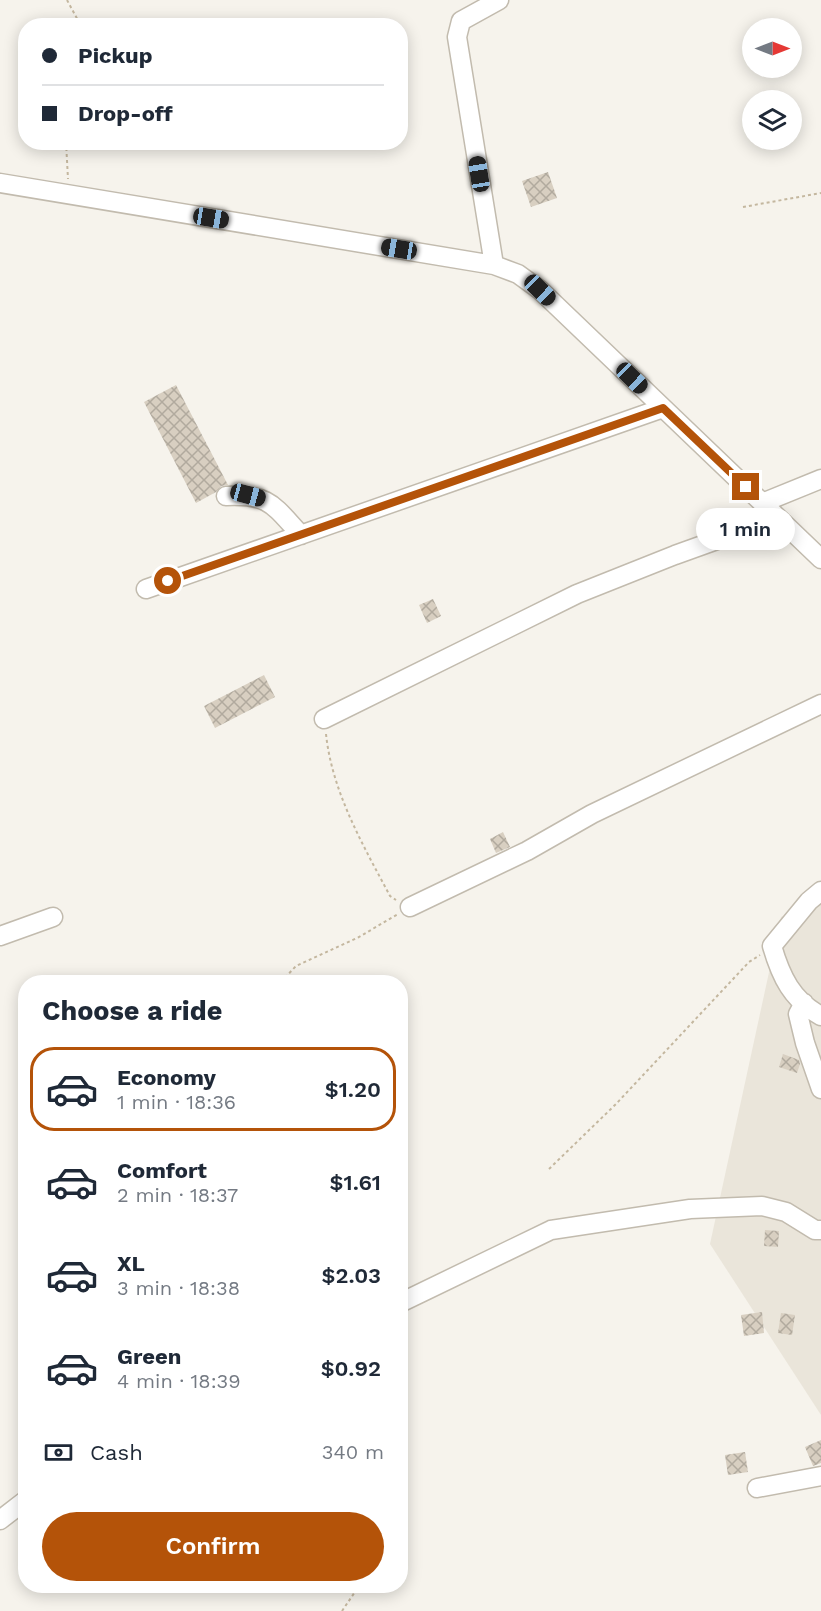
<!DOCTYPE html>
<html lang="en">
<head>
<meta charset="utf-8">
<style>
  body { margin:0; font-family:"Work Sans",sans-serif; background:#f6f6f7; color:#1f2937; height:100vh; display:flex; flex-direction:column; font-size:22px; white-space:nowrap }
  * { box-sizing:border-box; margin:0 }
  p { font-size:20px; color:#747a83 }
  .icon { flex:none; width:33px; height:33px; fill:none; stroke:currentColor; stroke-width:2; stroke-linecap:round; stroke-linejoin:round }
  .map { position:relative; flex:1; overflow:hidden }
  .details { position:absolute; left:18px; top:975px; width:390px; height:618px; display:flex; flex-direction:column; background:#fff; border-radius:24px; box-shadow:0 3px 15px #0003 }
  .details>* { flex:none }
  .banner { position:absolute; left:18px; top:18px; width:390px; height:132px; border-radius:24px; box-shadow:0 3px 15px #0003; display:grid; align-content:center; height:132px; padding:0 24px; background:#fff }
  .needle { width:39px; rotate:90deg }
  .buttons { position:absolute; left:742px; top:18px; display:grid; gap:12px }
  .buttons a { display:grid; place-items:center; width:60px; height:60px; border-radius:50%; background:#fff; box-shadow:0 3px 15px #0003; font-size:30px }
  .end { position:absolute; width:27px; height:27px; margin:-14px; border:8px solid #b45309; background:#fff; box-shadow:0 0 0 3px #fff }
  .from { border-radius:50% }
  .bubble { position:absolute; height:42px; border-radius:21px; background:#fff; box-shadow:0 3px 15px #0003; font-size:20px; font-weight:600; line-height:42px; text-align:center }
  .car { position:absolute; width:18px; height:36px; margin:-18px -9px; border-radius:8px; box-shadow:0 0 4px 2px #0007; background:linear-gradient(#222 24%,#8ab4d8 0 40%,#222 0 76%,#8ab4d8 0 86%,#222 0) }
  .banner b { display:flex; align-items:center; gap:21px; height:57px; font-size:22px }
  .banner b+b { border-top:2px solid #e0e1e3 }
  .banner i { width:15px; height:15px; background:#1f2937 }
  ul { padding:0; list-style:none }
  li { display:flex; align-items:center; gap:18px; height:84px; margin:0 12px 9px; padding:0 12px; border:3px solid transparent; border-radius:24px }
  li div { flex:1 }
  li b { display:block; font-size:22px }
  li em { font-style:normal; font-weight:600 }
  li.selected { border-color:#b45309 }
  li>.icon { width:54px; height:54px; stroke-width:1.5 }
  h2 { padding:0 24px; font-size:27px; line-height:72px }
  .pay { display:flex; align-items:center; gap:15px; height:66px; padding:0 24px; font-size:22px }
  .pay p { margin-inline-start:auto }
  .cta { display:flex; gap:12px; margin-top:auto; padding:12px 24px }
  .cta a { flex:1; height:69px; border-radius:36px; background:#b45309; color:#fff; font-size:24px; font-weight:600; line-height:69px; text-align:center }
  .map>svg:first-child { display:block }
  .residential { fill:#eae5da }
  .building { fill:url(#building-cross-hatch) }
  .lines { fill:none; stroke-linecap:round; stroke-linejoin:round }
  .minor-casing { stroke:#c2bbae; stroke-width:21 }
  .path { stroke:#c4b79f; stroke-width:2; stroke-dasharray:3 3; stroke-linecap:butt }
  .minor { stroke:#fff; stroke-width:18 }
  .route { stroke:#b45309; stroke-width:8 }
</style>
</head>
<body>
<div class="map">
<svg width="821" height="1611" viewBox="0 0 821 1611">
  <defs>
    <pattern id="building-cross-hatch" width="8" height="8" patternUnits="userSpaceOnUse" patternTransform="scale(1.5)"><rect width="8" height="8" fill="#d8cfc1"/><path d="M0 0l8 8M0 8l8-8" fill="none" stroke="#b1aa9e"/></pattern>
  </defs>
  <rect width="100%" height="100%" fill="#f6f3ec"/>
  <!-- residential -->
  <path class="residential" d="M821 899V1415L710 1244 781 917Z"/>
  <!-- building -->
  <path class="building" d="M548 172 557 198 531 207 522 181Z
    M176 385 228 485 221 486 216 492 196 503 144 402Z
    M433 599 441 616 427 623 419 605Z
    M264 675 275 697 215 728 204 706Z
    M503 832 510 847 496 853 490 839Z
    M783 1054 799 1060 800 1064 797 1073 779 1067Z
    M765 1230 779 1231 778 1247 764 1246Z
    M762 1312 764 1333 744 1336 741 1315Z
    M781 1313 795 1315 792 1335 778 1333Z
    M821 1440V1463L813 1466 805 1447Z
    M745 1452 748 1472 728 1475 725 1455Z"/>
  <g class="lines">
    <!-- minor casing -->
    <g class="minor-casing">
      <path id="minor" d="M0 183 494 265 518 274 540 290 821 559
        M494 265 457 37 461 21 499 0
        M226 496C270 494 273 505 301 535
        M762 503 821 479
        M146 589 663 408
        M324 719 577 594 675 555 778 518
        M821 891 809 901 772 946C781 977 792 1000 821 1016
        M410 907 527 851 592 814 821 704
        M0 936 53 917
        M804 1003 798 1014 805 1043 821 1089
        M400 1303 551 1230 690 1209 762 1206 786 1212 815 1230H821
        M757 1488 821 1476
        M0 1520 26 1500"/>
    </g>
    <!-- path -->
    <path class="path" d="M67 0 81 26
      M66 142 68 179
      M743 207 821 193
      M326 734C332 792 363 845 390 896L396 900
      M281 982 296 966 359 937 398 914
      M549 1169 616 1104 749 962 760 955
      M342 1611 359 1586"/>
    <!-- minor -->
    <use href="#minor" class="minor"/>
  </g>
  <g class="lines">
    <!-- route -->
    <path class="route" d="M168 581 663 408 746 487"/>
  </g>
</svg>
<div class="buttons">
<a><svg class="needle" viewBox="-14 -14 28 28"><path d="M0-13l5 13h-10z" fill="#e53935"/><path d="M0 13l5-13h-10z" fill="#747a83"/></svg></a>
<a><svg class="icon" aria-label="layers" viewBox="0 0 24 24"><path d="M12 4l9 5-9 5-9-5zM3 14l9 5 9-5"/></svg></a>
</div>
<i class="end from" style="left:168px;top:581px"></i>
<i class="end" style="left:746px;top:487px"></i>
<div class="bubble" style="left:696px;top:508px;width:99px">1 min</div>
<i class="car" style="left:479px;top:174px;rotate:351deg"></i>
<i class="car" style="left:211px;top:218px;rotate:99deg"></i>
<i class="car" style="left:399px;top:249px;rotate:279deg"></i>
<i class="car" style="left:540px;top:290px;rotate:134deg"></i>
<i class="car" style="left:632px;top:378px;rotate:134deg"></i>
<i class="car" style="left:248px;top:495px;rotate:105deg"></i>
<div class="banner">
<b><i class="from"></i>Pickup</b>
<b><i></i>Drop-off</b>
</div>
<section class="details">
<h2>Choose a ride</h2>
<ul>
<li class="selected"><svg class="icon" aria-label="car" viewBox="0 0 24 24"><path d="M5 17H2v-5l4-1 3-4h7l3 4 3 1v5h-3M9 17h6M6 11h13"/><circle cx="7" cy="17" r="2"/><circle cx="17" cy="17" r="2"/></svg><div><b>Economy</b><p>1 min · 18:36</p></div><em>$1.20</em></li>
<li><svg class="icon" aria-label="car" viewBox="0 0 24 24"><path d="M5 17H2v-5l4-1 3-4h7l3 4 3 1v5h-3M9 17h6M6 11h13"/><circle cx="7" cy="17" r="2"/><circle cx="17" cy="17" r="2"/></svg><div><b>Comfort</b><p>2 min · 18:37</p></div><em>$1.61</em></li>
<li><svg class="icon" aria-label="car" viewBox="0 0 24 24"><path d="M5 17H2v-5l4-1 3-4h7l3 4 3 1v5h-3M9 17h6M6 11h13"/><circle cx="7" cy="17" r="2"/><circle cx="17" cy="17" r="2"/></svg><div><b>XL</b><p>3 min · 18:38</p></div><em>$2.03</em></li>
<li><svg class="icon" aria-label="car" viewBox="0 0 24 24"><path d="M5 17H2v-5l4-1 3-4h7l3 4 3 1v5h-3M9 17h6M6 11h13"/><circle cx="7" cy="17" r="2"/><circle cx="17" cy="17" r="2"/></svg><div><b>Green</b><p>4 min · 18:39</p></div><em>$0.92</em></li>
</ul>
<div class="pay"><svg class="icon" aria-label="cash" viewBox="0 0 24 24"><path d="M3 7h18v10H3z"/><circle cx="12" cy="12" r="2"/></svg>Cash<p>340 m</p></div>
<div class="cta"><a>Confirm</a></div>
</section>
</div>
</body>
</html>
